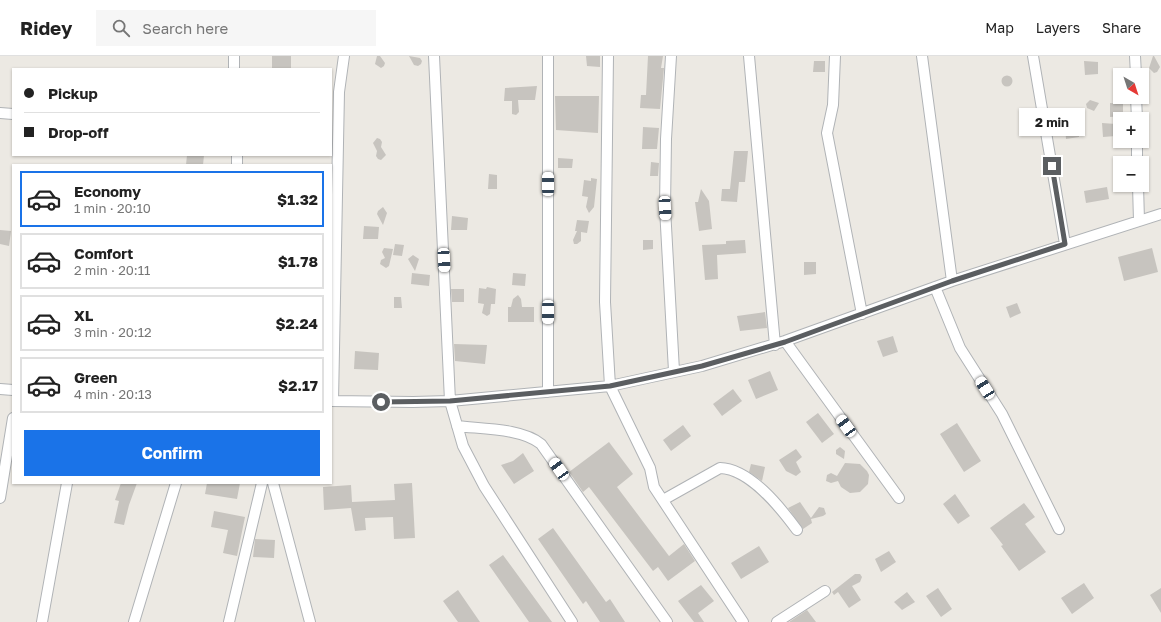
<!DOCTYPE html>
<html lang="en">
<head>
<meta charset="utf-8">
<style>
  body { margin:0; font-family:"Golos Text",sans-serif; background:#f6f6f6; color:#222; height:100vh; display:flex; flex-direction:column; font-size:15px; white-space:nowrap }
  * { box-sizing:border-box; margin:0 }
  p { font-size:13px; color:#767676 }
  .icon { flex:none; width:22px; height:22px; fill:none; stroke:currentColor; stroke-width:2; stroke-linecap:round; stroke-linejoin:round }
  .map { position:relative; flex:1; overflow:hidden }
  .panel { position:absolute; left:12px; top:108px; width:320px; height:320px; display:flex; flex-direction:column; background:#fff; border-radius:0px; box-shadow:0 1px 3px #0004 }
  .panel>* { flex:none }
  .banner { position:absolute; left:12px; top:12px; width:320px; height:88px; border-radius:0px; box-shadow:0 1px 3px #0004; display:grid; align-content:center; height:88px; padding:0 12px; background:#fff }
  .needle { width:26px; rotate:141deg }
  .controls { position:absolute; left:1113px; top:12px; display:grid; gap:8px }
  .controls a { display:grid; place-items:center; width:36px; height:36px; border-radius:0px; background:#fff; box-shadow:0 1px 3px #0004; font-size:20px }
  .end { position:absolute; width:18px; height:18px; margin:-9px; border:5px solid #5b5e61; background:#fff; box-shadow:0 0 0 2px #fff }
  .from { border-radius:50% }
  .bubble { position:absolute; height:28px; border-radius:0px; background:#fff; box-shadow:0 1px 3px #0004; font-size:13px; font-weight:700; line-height:28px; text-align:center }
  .car { position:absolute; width:12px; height:24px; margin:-12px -6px; border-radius:5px; box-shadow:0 0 3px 1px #0007; background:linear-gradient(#fff 24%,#345 0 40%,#fff 0 76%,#345 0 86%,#fff 0) }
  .banner b { display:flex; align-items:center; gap:14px; height:38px; font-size:15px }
  .banner b+b { border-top:1px solid #e0e0e0 }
  .banner i { width:10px; height:10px; background:#222 }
  ul { padding:7px 0 0; list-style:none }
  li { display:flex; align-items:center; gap:12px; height:56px; margin:0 8px 6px; padding:0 4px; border:2px solid #e0e0e0; border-radius:0px }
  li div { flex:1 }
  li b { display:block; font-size:15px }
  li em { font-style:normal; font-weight:700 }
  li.current { border-color:#1a73e8 }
  li>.icon { width:36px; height:36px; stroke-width:1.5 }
  .button { display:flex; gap:8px; margin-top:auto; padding:8px 12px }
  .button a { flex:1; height:46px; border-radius:0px; background:#1a73e8; color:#fff; font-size:16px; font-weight:700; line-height:46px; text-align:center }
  header { display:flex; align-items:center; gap:24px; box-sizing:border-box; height:56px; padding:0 20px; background:#fff; border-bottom:1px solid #e0e0e0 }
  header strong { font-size:19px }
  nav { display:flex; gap:22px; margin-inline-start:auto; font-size:14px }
  .search { width:280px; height:36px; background:#f6f6f6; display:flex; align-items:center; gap:10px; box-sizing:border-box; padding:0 14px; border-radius:0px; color:#767676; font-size:15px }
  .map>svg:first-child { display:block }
  .building { fill:#c7c4bf }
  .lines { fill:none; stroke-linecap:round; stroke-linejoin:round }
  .minor-casing { stroke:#b0b3b6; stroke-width:12 }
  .minor { stroke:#fff; stroke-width:10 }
  .route { stroke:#5b5e61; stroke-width:5 }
</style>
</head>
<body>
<header>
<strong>Ridey</strong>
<div class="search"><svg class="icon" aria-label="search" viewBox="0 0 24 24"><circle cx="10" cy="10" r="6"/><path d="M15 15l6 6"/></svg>Search here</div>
<nav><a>Map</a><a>Layers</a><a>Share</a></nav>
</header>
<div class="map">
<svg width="1161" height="566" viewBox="0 0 1161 566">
  <rect width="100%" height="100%" fill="#ece9e3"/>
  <!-- building -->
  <path class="building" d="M272 0H291V13H272Z
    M377 0H380L385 7 384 10 381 12 375 8Z
    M409 0 420 2 422 5 421 8 418 10 414 9Z
    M586 0H600V11L587 10Z
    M648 0H663L661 12H664L660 53 640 52 641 39H646Z
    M1153 0H1154L1160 11 1157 16 1154 17 1149 12Z
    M814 5H825V16H813Z
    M1084 5 1098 6V18L1085 19Z
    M1001.5 25a5.5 5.5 0 1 1 11 0a5.5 5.5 0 1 1-11 0Z
    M537 30 535 44H518L519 56 516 59 512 58V45H504L505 32Z
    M555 40H599L598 77 556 74Z
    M1090 44 1099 47 1094 55 1087 52 1086 48Z
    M1110 47 1123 48V60L1110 61Z
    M1102 67 1116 68V80L1103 81Z
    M1065 69H1079V81L1066 83Z
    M643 71 659 72 657 93H642Z
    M377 82 380 83 382 86 381 91 386 99 381 104 378 103 376 100 377 95 373 87Z
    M734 95H748L745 126H739L737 146 721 145 722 133H730Z
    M187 99H204L203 109H186Z
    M558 102 573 103 572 112H558Z
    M651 106 659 107 658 120H650Z
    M489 118 497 119V133H488Z
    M591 122 597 123 594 151 589 157 586 151 588 141 582 140 584 124 591 125Z
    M1107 131 1109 143 1086 147 1084 135Z
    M701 133 709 145 712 173 699 175 695 146H698Z
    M383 151 387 157 383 169 377 158 378 155Z
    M452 160 468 162 467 174H451Z
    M577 164 589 165 587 177 581 176V185L577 188H574L573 184 577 175H575Z
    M364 170 379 171 378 183H363Z
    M0 174 11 175 9 190 0 188Z
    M643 184H653V193L643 194Z
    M745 184 746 197 717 199 718 223 705 224 702 189 726 188V185Z
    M395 188 404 189 402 200 393 199Z
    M384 192 393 193 389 210 386 212 380 208 381 204 385 202 382 196Z
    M1152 192 1158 216 1124 225 1118 201Z
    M413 199 419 203 415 215 408 203Z
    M804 206H816V218L804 219Z
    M412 217 430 219 429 230 411 228Z
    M513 217 526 218 525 230 512 229Z
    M487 231 496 233 495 248H491L490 258 487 260 482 257 484 248 478 247 479 232 486 233Z
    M451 233H464V246H452Z
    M518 239 521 243 522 251H534V266H508V251H511L513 243Z
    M394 241H401L402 252H394Z
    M1017 247 1021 257 1010 262 1006 251Z
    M765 256 767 272 740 275 737 260Z
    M893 280 898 296 883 301 877 285Z
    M454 288 487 289 485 308 455 305Z
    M355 295 379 297 378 314 354 313Z
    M770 315 778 334 756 343 748 324Z
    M733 333 742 345 722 360 713 348Z
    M818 357 834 378 822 387 806 366Z
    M957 367 981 405 964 416 940 378Z
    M683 369 691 380 671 395 663 384Z
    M609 386 633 418 617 431 669 500 684 488 695 505 668 525 658 511 653 515 589 431 583 436 569 416Z
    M840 391 845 395 844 403 836 398V394Z
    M796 393 802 401 796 406 801 416 796 420 786 415 779 404Z
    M523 397 534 415 514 428 501 409 513 405Z
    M845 407 860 408 867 415 869 419 868 428 860 436 850 437 841 431 838 425 831 427 826 425 827 419 831 417 837 420Z
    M751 408 765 411 762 425 749 416Z
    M121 427H137L129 449 124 469 114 467 119 445 115 444Z
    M207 427H240L237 443 205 438Z
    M412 427 415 482 394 483 393 461 365 462 366 474 355 475 351 452 324 454 323 431 351 429 352 446 395 444 394 428Z
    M955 438 970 460 958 468 943 448Z
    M800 446 811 462 819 451 824 452 826 458 823 460 811 463 812 467 803 473 788 452Z
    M1024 447 1035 461 1025 468 1046 496 1019 515 1001 490 1003 489 990 472Z
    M214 455 245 461 237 500 223 497 228 474 211 471Z
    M553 472 606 546 610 543 625 566H600L586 545 583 548 538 483Z
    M255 483 275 484 274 502 253 501Z
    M759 490 769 506 741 523 731 507Z
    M889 495 896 506 881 516 875 503Z
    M503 499 552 566H529L489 509Z
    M855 518H860L862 521 860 526 852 530 861 544 849 552 838 536 834 539 832 536Z
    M1084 527 1094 542 1072 558 1061 542Z
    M701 529 714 545 698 557 704 566H694L678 545Z
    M938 532 952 553 941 561 926 540Z
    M1161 532V557L1150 539Z
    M458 534 480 566H458L443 545Z
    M907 536 915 546 902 554 894 546Z
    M807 554 816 566H789Z"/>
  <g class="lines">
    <!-- minor casing -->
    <g class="minor-casing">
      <path id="minor" d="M234 0V13
        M434 0 450 345 463 390 484 430 572 566
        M548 0V336
        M608 0 605 246 610 330 650 412 654 431 743 566
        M671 0 666 83 665 152 674 315
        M749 0 775 289
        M835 0 833 49 827 77 862 258
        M922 0 952 225
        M1033 0 1065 188
        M1135 0 1136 19
        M1136 41 1137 63
        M0 57 13 58
        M1137 85V107
        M237 99V109
        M1138 129 1139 165
        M935 231 960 292 1002 358 1059 473
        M785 285 899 442
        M0 333 13 334
        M331 345 413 346 450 345 610 330 702 310 785 285 952 225 1161 158
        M333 345 339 36 344 0
        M457 370C481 373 522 372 541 388L667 566
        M273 427 310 566
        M0 442 13 362
        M663 444 720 412C750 413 780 451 797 474
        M42 566 67 427
        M134 566 176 427
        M229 566 262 427
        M777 566 825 535"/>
    </g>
    <!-- minor -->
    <use href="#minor" class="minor"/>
  </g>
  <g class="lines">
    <!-- route -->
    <path class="route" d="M381 346 450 345 610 330 702 310 785 286 952 225 1065 188 1052 110"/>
  </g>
</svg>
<div class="controls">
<a><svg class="needle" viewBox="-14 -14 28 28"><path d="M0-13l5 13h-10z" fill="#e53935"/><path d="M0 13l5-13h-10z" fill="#767676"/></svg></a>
<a>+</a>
<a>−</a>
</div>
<i class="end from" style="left:381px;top:346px"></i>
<i class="end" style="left:1052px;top:110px"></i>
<div class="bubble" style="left:1019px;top:52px;width:66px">2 min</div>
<i class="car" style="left:548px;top:128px;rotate:0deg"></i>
<i class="car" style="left:665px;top:152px;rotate:177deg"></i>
<i class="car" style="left:444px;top:204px;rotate:177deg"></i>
<i class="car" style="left:548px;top:256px;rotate:180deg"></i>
<i class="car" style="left:985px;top:332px;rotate:328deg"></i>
<i class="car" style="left:846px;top:370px;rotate:324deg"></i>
<i class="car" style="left:559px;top:413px;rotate:325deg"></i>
<div class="banner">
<b><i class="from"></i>Pickup</b>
<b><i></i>Drop-off</b>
</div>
<section class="panel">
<ul>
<li class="current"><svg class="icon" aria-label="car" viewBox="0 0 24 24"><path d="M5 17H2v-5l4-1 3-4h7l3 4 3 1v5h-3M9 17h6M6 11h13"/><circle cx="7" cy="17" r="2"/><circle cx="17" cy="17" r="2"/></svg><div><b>Economy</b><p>1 min · 20:10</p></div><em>$1.32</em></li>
<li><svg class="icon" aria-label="car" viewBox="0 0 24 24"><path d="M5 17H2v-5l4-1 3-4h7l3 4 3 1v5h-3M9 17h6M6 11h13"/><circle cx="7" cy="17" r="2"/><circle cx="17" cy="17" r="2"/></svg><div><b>Comfort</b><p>2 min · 20:11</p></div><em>$1.78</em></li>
<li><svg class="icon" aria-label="car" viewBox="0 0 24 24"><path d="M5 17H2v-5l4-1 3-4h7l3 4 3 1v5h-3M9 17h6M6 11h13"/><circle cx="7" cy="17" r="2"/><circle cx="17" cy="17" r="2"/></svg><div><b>XL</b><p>3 min · 20:12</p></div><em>$2.24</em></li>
<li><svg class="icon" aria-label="car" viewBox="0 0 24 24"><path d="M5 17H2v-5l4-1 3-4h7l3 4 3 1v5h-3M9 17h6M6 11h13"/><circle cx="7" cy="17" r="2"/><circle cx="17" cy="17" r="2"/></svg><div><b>Green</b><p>4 min · 20:13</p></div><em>$2.17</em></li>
</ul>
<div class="button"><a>Confirm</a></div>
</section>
</div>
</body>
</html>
